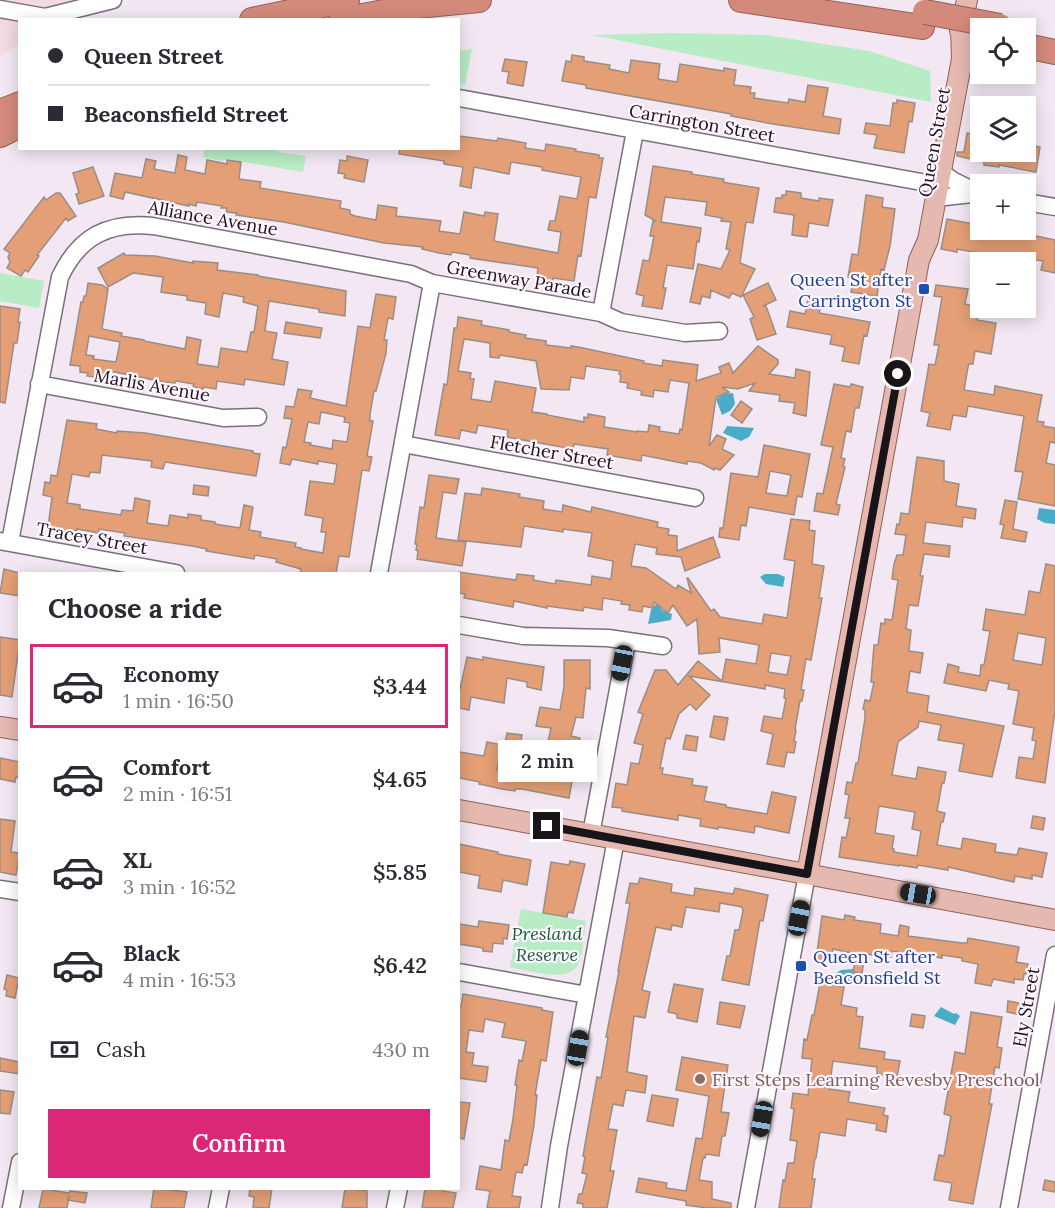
<!DOCTYPE html>
<html lang="en">
<head>
<meta charset="utf-8">
<style>
  body { margin:0; font-family:Lora,serif; background:#f2f2f3; color:#2b2b33; height:100vh; display:flex; flex-direction:column; font-size:22px; white-space:nowrap }
  * { box-sizing:border-box; margin:0 }
  p { font-size:20px; color:#7c7c81 }
  .icon { flex:none; width:33px; height:33px; fill:none; stroke:currentColor; stroke-width:2; stroke-linecap:round; stroke-linejoin:round }
  .map { position:relative; flex:1; overflow:hidden }
  .panel { position:absolute; left:18px; top:572px; width:442px; height:618px; display:flex; flex-direction:column; background:#fff; border-radius:0px; box-shadow:0 3px 15px #0003 }
  .panel>* { flex:none }
  .hud { position:absolute; left:18px; top:18px; width:442px; height:132px; border-radius:0px; box-shadow:0 3px 15px #0003; display:grid; align-content:center; height:132px; padding:0 30px; background:#fff }
  .controls { position:absolute; left:970px; top:18px; display:grid; gap:12px }
  .controls a { display:grid; place-items:center; width:66px; height:66px; border-radius:0px; background:#fff; box-shadow:0 3px 15px #0003; font-size:30px }
  .end { position:absolute; width:27px; height:27px; margin:-14px; border:8px solid #181418; background:#fff; box-shadow:0 0 0 3px #fff }
  .from { border-radius:50% }
  .bubble { position:absolute; height:42px; border-radius:0px; background:#fff; box-shadow:0 3px 15px #0003; font-size:20px; font-weight:600; line-height:42px; text-align:center }
  .car { position:absolute; width:18px; height:36px; margin:-18px -9px; border-radius:8px; box-shadow:0 0 4px 2px #0007; background:linear-gradient(#222 24%,#8ab4d8 0 40%,#222 0 76%,#8ab4d8 0 86%,#222 0) }
  .hud b { display:flex; align-items:center; gap:21px; height:57px; font-size:22px }
  .hud b+b { border-top:2px solid #e1e1e2 }
  .hud i { width:15px; height:15px; background:#2b2b33 }
  ul { padding:0; list-style:none }
  li { display:flex; align-items:center; gap:18px; height:84px; margin:0 12px 9px; padding:0 18px; border:3px solid transparent; border-radius:0px }
  li div { flex:1 }
  li b { display:block; font-size:22px }
  li em { font-style:normal; font-weight:600 }
  li.selected { border-color:#db2777 }
  li>.icon { width:54px; height:54px; stroke-width:1.5 }
  h2 { padding:0 30px; font-size:27px; line-height:72px }
  .pay { display:flex; align-items:center; gap:15px; height:66px; padding:0 30px; font-size:22px }
  .pay p { margin-inline-start:auto }
  .button { display:flex; gap:12px; margin-top:auto; padding:12px 30px }
  .button a { flex:1; height:69px; border-radius:0px; background:#db2777; color:#fff; font-size:24px; font-weight:600; line-height:69px; text-align:center }
  .map>svg:first-child { display:block }
  .industrial { fill:#f2d9e2 }
  .green { fill:#b7ecc4 }
  .water { fill:#49adc7 }
  .building { fill:#e49f76; stroke:#9a8d86; stroke-width:1.5; fill-rule:evenodd }
  .lines { fill:none; stroke-linecap:round; stroke-linejoin:round }
  .minor-casing { stroke:#79707a; stroke-width:19 }
  .major-casing { stroke:#926158; stroke-width:22 }
  .highway-casing { stroke:#926158; stroke-width:26 }
  .minor { stroke:#fff; stroke-width:16 }
  .major { stroke:#e5b9b0; stroke-width:20 }
  .highway { stroke:#d48a7b; stroke-width:24 }
  .highway-bridge-casing { stroke:#926158; stroke-width:26; stroke-linecap:butt }
  .highway-bridge { stroke:#d48a7b; stroke-width:24 }
  .route { stroke:#181418; stroke-width:8 }
  .transit-dot { fill:#1a4fb4; stroke:#fef5fe; stroke-width:2 }
  .education-dot { fill:#8d6e63; stroke:#fef5fe; stroke-width:2 }
  .labels { text-anchor:middle; dominant-baseline:central; stroke-width:4.5; stroke-linejoin:round; paint-order:stroke }
  .street-label { font-size:18px; fill:#181418; stroke:#fef5fe }
  .transit-label { font-size:18px; fill:#164399; stroke:#fef5fe; text-anchor:end }
  .park-label { font-size:18px; font-style:italic; fill:#166235; stroke:#fef5fe }
  .education-label { font-size:18px; fill:#785e54; stroke:#fef5fe; text-anchor:start }
</style>
</head>
<body>
<div class="map">
<svg width="1055" height="1208" viewBox="0 0 1055 1208">
  <rect width="100%" height="100%" fill="#f2e7f2"/>
  <!-- industrial -->
  <path class="industrial" d="M0 0H88L20 20 19 44 0 57Z"/>
  <!-- green -->
  <path class="green" d="M671 33 766 35 869 51 930 71 931 102 592 35Z
    M472 49 465 85 459 84V51Z
    M205 148 279 149V152L306 156 303 172 227 159 222 161 203 157Z
    M0 273 44 281 39 308 0 301Z
    M521 909 586 921C584 934 584 950 579 963 570 985 528 970 510 967Z"/>
  <!-- water -->
  <path class="water" d="M733 393 735 404 730 411 722 415 716 399 723 394Z
    M727 426 754 428 749 437 741 441 723 433Z
    M1039 508 1055 510V524L1045 523 1037 519Z
    M765 574H778L785 577 783 587 766 584 760 577Z
    M657 603 662 610 672 614 671 620 648 624 651 610Z
    M853 969 858 979 856 984 837 981 835 974 841 970Z
    M941 1007 954 1014 956 1013 960 1016 955 1025 934 1016Z"/>
  <!-- building -->
  <path class="building" d="M572 55 584 57V61L610 65 609 69 629 73 631 60 660 64 658 79 677 82 680 64 724 71V68L736 70 734 85 751 87 750 93H755L754 98 788 103 789 99 805 102 808 85 828 88 823 116 841 119 839 134 773 124 731 116V114L586 88V85L562 81 566 61 571 62Z
    M505 59 527 62 523 86 507 83 509 72 502 71Z
    M897 100 915 103 912 122 909 121 904 153 874 148 877 135 864 133 866 123 890 126 893 103H897Z
    M976 132 981 133V152H1026V145L1040 147 1036 172 999 165V167L984 165V162L957 156V152H964L967 133 976 134Z
    M459 136 497 141 498 138 526 143 525 148 545 151 546 144 576 149 575 151 599 155V158H603L596 198 589 197 581 256 578 255 574 281 553 278 552 284 536 282 538 268 470 258V255L452 252 451 255 439 253 422 249 423 247 384 243 284 222 236 215 237 213 226 212 227 208H221L222 206 197 202 196 206 189 204V206L125 192 123 199 110 196 115 173 142 178 146 159 156 161 154 169 175 173 178 155 187 157 185 170 205 174 207 160 227 164V160L241 162 239 179 261 182 260 188 341 201 340 208 350 210V214L355 216 376 220 378 205 397 208 396 216 441 221 439 231 460 234 464 212 484 216 485 212 498 214 494 241 558 253 561 232 548 230 550 221H555L560 196 577 199 581 177 542 170V167L511 162 509 174 474 167 471 188 460 186 463 167 444 164V161L399 154 400 148H459Z
    M347 156 368 160 364 182 344 178 345 174 338 173 340 160 347 161Z
    M653 166 692 172 691 174 724 179 723 182 728 183 759 188 753 223 746 222 740 263 755 269 741 297 732 293 729 298 711 290 710 298 702 296 700 304 690 302 698 264 721 269 730 250 726 249 731 222 721 221 722 218 705 215 707 202 665 197 661 222 701 228 699 242 697 241 693 269 667 265 663 288H666L662 309 642 306 644 296 636 294 643 260 649 261 654 236H650L653 221H656L645 215Z
    M93 167 104 196 79 204 76 194 79 193 73 173Z
    M786 191 801 193V198L819 201V198L833 200 828 226 809 223 807 237 792 235 794 215 774 212 776 198H782V195H786Z
    M56 193H60L76 216 68 221 66 218 37 255 39 256 28 272 25 270 21 276 7 268 10 262 8 257 10 253 4 249 44 197 46 200Z
    M866 195 883 198 882 207 895 209 890 246 884 270 881 269 877 296 851 292 853 278 848 277 852 254 858 255Z
    M947 219 974 224 973 227 981 230H1007L1055 240V273L1041 270 1043 261 1024 258 1023 262H991L983 261 984 254 957 249V252L941 249Z
    M124 253 125 255 155 256 193 263V261L218 263 217 270 258 275V276L346 291 345 316 319 312V309L269 301 265 331 277 333 272 359 288 362 284 385 245 379 244 385 217 381 216 389 203 387V389L193 387 194 384 176 381 175 383 164 382 109 371 108 379 87 376 88 373 80 372V366L70 365 81 302H83L84 296H86L88 283 102 285 108 289 102 329 122 333 121 336 144 340V341L185 349 187 337 201 340 197 364 218 367 221 348 247 352 251 332H254L258 306 243 302 244 297 223 293 219 317 205 314 206 303 187 300V296L161 292 163 277 133 273 108 287 98 268ZM89 336 120 342 116 362 93 359 94 356 86 355Z
    M768 283 776 300 763 306H766L776 334 757 340 750 319 754 317 743 295Z
    M936 285 968 289 965 304 979 307 977 320 996 323 991 354 975 351 973 364H969L968 367 964 390 994 395 995 386 1042 395 1037 421 1044 422 1043 426 1055 428V443L1050 442 1046 463 1055 465V506L1018 499 1023 472 1015 471 1024 416 968 406 966 417 953 415 950 430 927 426 930 413 921 411 929 364 935 365 939 345H934L942 297 934 296Z
    M376 294 396 297 393 319 388 318 384 340H387L386 353 376 391H374L370 414V421H373L367 456 372 457 369 471 362 470 349 557 339 556 336 573H300L301 569 276 562 277 559 255 555 254 559 206 551 207 549 192 546 124 536 125 533 99 529V533L77 529V531L70 530V532L48 527 52 497 43 495 45 482 50 483 51 475 57 476 67 420 97 424 96 429 117 433V431L145 433 253 451V453L260 454 256 476 165 462 163 469 151 467 152 461 102 455 100 473 90 472 89 477 72 474 67 503 80 505V509L121 515 122 510 133 511 135 498 150 501 147 523 168 526 170 515 188 518V514L201 516V520L215 522V524L240 528 244 505 253 507 249 530 261 532 260 537 296 543 295 547 301 548V549L323 553 326 532H321L323 518 305 515 310 481 334 484 337 464 318 461V464L292 459 290 465 280 463 283 447 286 448 292 419 284 418 286 406 294 407 298 389 312 391 310 398 346 406 358 326 370 328ZM321 412 345 417 344 422 350 423 347 442 333 440 332 449 310 445 311 443 304 442 308 422 319 424Z
    M808 299 822 302 819 313 870 322 867 336 864 335 859 364 842 361 845 347 830 344 832 335 787 327 790 311 805 314Z
    M0 306 20 309 18 322H20L17 343H14L5 403 0 402Z
    M458 317 482 321 481 325 509 330V332L526 335 525 338 546 341V345L571 348V346L583 348 644 361 643 363 662 366 663 360 698 365 696 381 721 373 719 367 729 363 733 373 758 346 778 360V364L769 374 795 378 796 369 810 372 806 416 793 413 795 403 779 401 780 395 749 391 755 383 738 389 722 387 729 392 716 397 709 446 717 435 726 439 722 449 734 455 720 470 715 468 714 470 701 463 687 461V464L642 455 641 461 607 455 608 449 574 444 573 449 534 442 507 437 508 430 478 425 476 433 461 430 459 439 435 435 444 384 447 385 454 328H457ZM464 339 490 343V357L499 358 500 355 536 361 541 389 569 390 571 377 584 379 586 366 620 371 619 374 621 375 620 382 628 383 627 388 642 391 641 395 653 397 654 390 668 392 670 380 689 383 682 430 680 429 679 434 659 431 660 427 649 425 648 432 637 431V432L604 427 605 417 588 414V418L584 417V422L547 415V414L532 412 536 388 495 381 491 402 471 399 474 379H470L471 373 458 371Z
    M286 322 322 328 320 338 284 333Z
    M834 384 850 387 851 384 863 387 859 408H855L851 432 846 431 841 458 845 459 843 466 845 467 836 504 840 505 838 515 814 511 817 493 823 494 833 447 821 445Z
    M741 401 752 409 742 423 731 415Z
    M764 445 810 454 802 497 797 496 794 515 749 507 746 526 741 525 739 540 719 537 720 528H723L731 473 758 477ZM770 471 791 475 787 496 766 493Z
    M917 457 944 461V481L959 484 956 506 976 509 975 519 963 517 962 527 926 522 923 543 950 546 949 557 924 554 920 576H923L918 606 909 605 906 629 911 630 909 651 923 653 920 673 910 671 907 692 929 696 927 712 1004 726 992 777 959 771 964 744 938 740 941 725 919 721 918 727 898 742 892 775 916 779 918 767 946 772 944 783H942L937 811 945 813 943 822H941L937 845 961 849 963 838 996 844 995 852 1017 855 1019 848 1047 853 1042 877 1032 875V879L1015 876 1014 882 948 867V870L918 865 917 868 899 865V866L839 857 842 837 846 838 850 818H845L849 795 845 794 847 782 852 783 856 763H858L865 718V710L863 709 865 700 870 701 874 682H871L874 645H878L881 623 885 624V619L892 620 898 580 892 579 894 564 897 555H903L906 535 895 534 897 524 899 525 901 513 909 514ZM879 806 915 812 912 829 921 831 917 856 894 852V849H892L894 836 875 833Z
    M429 475 459 479 456 494 443 492 436 538 466 542 462 566 417 559 418 551 416 550 417 544H415L420 507 424 508Z
    M194 485 209 487 208 496 193 494Z
    M482 488 520 494 519 497 544 501 543 509 562 512 563 505 591 512 592 507 658 522 657 527 669 529 668 535 677 536V551L713 537 720 557 685 571 681 557 656 554 657 548 635 544 631 566 646 568 676 589 678 585 691 593 687 578H688L711 611 714 609 720 617 762 624 764 614 787 618 795 561 784 559 791 519 810 521 809 530 815 531 812 564 824 566 819 598H822L811 660 806 659 801 690H804L802 701H800L795 729 796 730 794 741 796 742 794 753 787 752 784 767 767 764 773 734 761 731 764 716 782 719 786 699 784 698 785 689 765 685V689L689 676 710 695 696 710 690 704 679 714 670 739 666 738 660 768H663L662 774 693 779 692 785 707 787 704 801 726 805V807L767 814 772 792 796 797 789 833 755 826 754 833 718 827V829L700 826 701 819 678 815V820L622 811V808L612 807 616 783 627 785 631 763 639 764 643 745 634 743 643 714 638 712 655 670H666L678 685 698 661 722 681 726 659 756 664 759 645 719 638 720 652 699 654 697 619 687 626 673 605 668 613 654 602 653 608 643 606 642 612 629 610 630 605 621 604 622 601 603 598 602 610 584 607 583 611 547 606V608L514 601 513 607 464 598 465 594 459 593V572L516 580 517 574 534 576 533 580 555 584 556 580 591 585 592 576 611 579 613 561 588 556 592 533 563 529V532L524 526 521 547 458 540 465 493 481 495ZM771 653 791 656 787 675 768 672Z
    M1005 500 1017 502 1013 529 1027 532 1025 542 1001 538 1004 525 1000 524Z
    M1046 564 1055 566V710L1045 783 1016 778 1019 757 1033 759 1036 741 1032 740 1034 728 1013 724 1019 691 1008 689 1009 684 989 680 986 691 944 683 948 664 959 667 958 672 980 676 981 665H984L990 631 983 630 986 609 1025 615 1029 591 1040 593ZM1018 633 1046 638 1042 665 1013 660Z
    M4 569 20 573V596L0 593Z
    M0 637 20 640 12 697 0 695Z
    M467 657 483 660V657L494 659 544 667 541 690 527 687V682L507 678 504 703 471 697 469 710 459 708V694Z
    M564 660H590V689L586 688 583 718 576 717 571 736 580 738 578 748 548 742 551 728 536 726 540 707 560 710 564 686Z
    M714 716 728 718 724 740 710 737Z
    M507 733 522 735 519 751 504 749Z
    M686 735 698 737 696 751 683 749Z
    M487 742 502 745 497 770 528 775 530 766 553 770V773L573 776 569 798 522 789H515V791L502 789 479 784 480 782 459 778V752L484 756Z
    M0 758 20 762V778L16 777 15 782 0 779Z
    M1033 816 1045 818 1043 830 1031 828Z
    M0 819 15 821 11 852 20 853 16 875 0 872Z
    M459 844 498 852V854L531 860 527 885 503 880 501 892 478 888 480 876 459 872Z
    M570 861 585 864 573 913 568 912 567 917 543 913 551 862 569 865Z
    M640 878 672 884 671 892 694 896 695 888 733 894 735 888 768 895 763 921 760 920 749 985 722 980 727 956H730L735 930H739L743 911 742 907 720 903 719 912 686 907 682 927 672 925 671 930 656 927 642 990 650 992 645 1018 634 1016 627 1072 647 1076 645 1093 626 1090 623 1106 613 1104 608 1129 617 1130 610 1171H614L607 1208H583V1204L577 1203 579 1194H582L587 1174 582 1173 585 1157 583 1156 597 1077 601 1078 606 1049 608 1037H606L619 971H618L630 903H626L630 883 638 884Z
    M845 915 855 917 854 920 881 924 880 933 898 936 900 925 909 927 908 936 962 943H967L968 938 1019 947 1016 962 1028 964 1026 974H1024L1023 980 1014 979V983L993 979 991 986 975 983 978 964 962 961V958L942 955V958L905 951V953L892 951 891 957 865 954 862 973 853 972 856 954 833 949 830 962 816 960 822 916 844 920Z
    M479 921 509 925 507 939 503 938V944L493 943 492 952 483 951V948L459 944V924L478 927Z
    M7 975 19 978 15 998 6 996 7 990 4 989Z
    M820 983 844 987 841 1005 857 1008 856 1016 863 1017 859 1048 885 1052 884 1059 900 1061 897 1077 877 1074V1067L833 1061 829 1089 850 1092 848 1102 885 1108 883 1115 888 1116 886 1132 876 1130 877 1124 847 1119 845 1136 820 1132 816 1158H815L812 1179H815L811 1208H779L783 1180 785 1181 788 1163H794L797 1141 790 1140 794 1109 791 1108 793 1093 808 1095 812 1059 802 1058 804 1039 807 1040 812 1015H814Z
    M674 984 703 989 697 1022 677 1018V1014L668 1012Z
    M463 994 542 1008V1010L553 1012 546 1061 541 1060 535 1095H537L534 1125 527 1165 524 1164 522 1173 516 1172 512 1196 521 1197 519 1208H487L490 1191 476 1189 480 1166 501 1170 505 1140 509 1141 513 1119 517 1085H515L519 1060 522 1061 526 1041 502 1037 505 1023 485 1019 483 1032 469 1030 466 1052 474 1053 472 1065 488 1067 486 1082 459 1078V1006H461Z
    M1008 1001 1019 1003 1017 1014 1007 1012Z
    M720 1002 745 1006 740 1028 717 1024Z
    M971 1012 1002 1017 997 1047 1002 1048 999 1068 995 1067 989 1104H992L973 1204 949 1200 952 1183 934 1180 939 1155 944 1156 951 1116 944 1114 955 1052 965 1054Z
    M912 1014 925 1016 923 1028 910 1026Z
    M682 1057 728 1065 721 1112 729 1113 725 1136H722L719 1156 706 1154 705 1158H703L699 1180 712 1182V1199L731 1203V1208H707L686 1205V1201L636 1192 639 1178 667 1183 666 1188 686 1191 696 1138 702 1139 709 1096 676 1090Z
    M0 1058 20 1062V1074L0 1071Z
    M0 1090 14 1092 10 1114 0 1113Z
    M652 1095 678 1099 673 1126 647 1121Z
    M459 1102 470 1103 464 1139 459 1138Z
    M1045 1180 1055 1182V1192L1043 1190Z
    M154 1188 187 1192 184 1208H151Z
    M250 1188H272L269 1208H253L254 1197 249 1196Z
    M345 1188 367 1191V1208H342Z
    M425 1188H444L443 1191 456 1193 453 1208H422Z
    M43 1189 69 1193 70 1191 87 1193 85 1203 68 1200 69 1196 67 1208H39Z"/>
  <g class="lines">
    <!-- minor casing -->
    <g class="minor-casing">
      <path id="minor" d="M0 9 45 17 113 0
        M459 98 938 185
        M941 172 954 181 978 193
        M936 198 981 193
        M1026 202 1055 207
        M601 313 621 322 685 333 719 331
        M39 384 223 418 258 417
        M403 444 695 498
        M0 541 176 573
        M10 542 60 277C79 237 108 221 153 226L411 274 432 283
        M379 573 432 283 601 313 635 131
        M459 625 523 636 608 638 663 646
        M591 834 627 641
        M0 889 20 892
        M459 972 587 995
        M11 1208 20 1162
        M217 1208 221 1188
        M395 1208 399 1188
        M550 1208 559 1146 616 839
        M746 1208 807 874
        M1009 1208 1055 955"/>
    </g>
    <!-- major casing -->
    <g class="major-casing">
      <path id="major" d="M960 31 967 0
        M0 727 20 730
        M459 810 1055 920
        M807 874 919 260 928 240 962 59 961 27"/>
    </g>
    <!-- highway casing -->
    <g class="highway-casing">
      <path id="highway" d="M741 0 922 27
        M252 20 347 0
        M341 20 417 6 479 0
        M1026 46 1055 52
        M0 112 20 104
        M0 135 20 125"/>
    </g>
    <!-- minor -->
    <use href="#minor" class="minor"/>
    <!-- major -->
    <use href="#major" class="major"/>
    <!-- highway -->
    <use href="#highway" class="highway"/>
    <!-- highway-bridge casing -->
    <g class="highway-bridge-casing">
      <path id="highway-bridge" d="M925 12 1000 26"/>
    </g>
    <!-- highway-bridge -->
    <use href="#highway-bridge" class="highway-bridge"/>
  </g>
  <g class="lines">
    <!-- route -->
    <path class="route" d="M547 826 807 874 898 374"/>
  </g>
  <!-- markers -->
  <g class="transit-dot">
    <rect x="918" y="283" width="12" height="12" rx="3"/>
    <rect x="795" y="960" width="12" height="12" rx="3"/>
  </g>
  <circle class="education-dot" cx="700" cy="1079" r="6"/>
  <g class="labels">
    <!-- street labels -->
    <g class="street-label">
      <text transform="translate(702 123) rotate(10)">Carrington Street</text>
      <text transform="translate(934 142) rotate(-80)">Queen Street</text>
      <text transform="translate(213 218) rotate(10)">Alliance Avenue</text>
      <text transform="translate(519 279) rotate(10)">Greenway Parade</text>
      <text transform="translate(152 385) rotate(10)">Marlis Avenue</text>
      <text transform="translate(552 452) rotate(10)">Fletcher Street</text>
      <text transform="translate(92 538) rotate(10)">Tracey Street</text>
      <text transform="translate(1026 1007) rotate(-80)">Ely Street</text>
    </g>
    <!-- transit labels -->
    <g class="transit-label">
      <text x="912" y="279">Queen St after<tspan x="912" dy="21">Carrington St</tspan></text>
      <text x="813" y="956" text-anchor="start">Queen St after<tspan x="813" dy="21">Beaconsfield St</tspan></text>
    </g>
    <!-- park labels -->
    <g class="park-label">
      <text x="547" y="933">Presland<tspan x="547" dy="21">Reserve</tspan></text>
    </g>
    <!-- education labels -->
    <g class="education-label">
      <text x="712" y="1079">First Steps Learning Revesby Preschool</text>
    </g>
  </g>
</svg>
<div class="controls">
<a><svg class="icon" aria-label="locate" viewBox="0 0 24 24"><circle cx="12" cy="12" r="6"/><path d="M12 2v4M12 18v4M2 12h4M18 12h4"/></svg></a>
<a><svg class="icon" aria-label="layers" viewBox="0 0 24 24"><path d="M12 4l9 5-9 5-9-5zM3 14l9 5 9-5"/></svg></a>
<a>+</a>
<a>−</a>
</div>
<i class="end from" style="left:898px;top:374px"></i>
<i class="end" style="left:547px;top:826px"></i>
<div class="bubble" style="left:498px;top:740px;width:99px">2 min</div>
<i class="car" style="left:622px;top:663px;rotate:191deg"></i>
<i class="car" style="left:918px;top:894px;rotate:280deg"></i>
<i class="car" style="left:799px;top:918px;rotate:11deg"></i>
<i class="car" style="left:578px;top:1048px;rotate:10deg"></i>
<i class="car" style="left:762px;top:1119px;rotate:190deg"></i>
<div class="hud">
<b><i class="from"></i>Queen Street</b>
<b><i></i>Beaconsfield Street</b>
</div>
<section class="panel">
<h2>Choose a ride</h2>
<ul>
<li class="selected"><svg class="icon" aria-label="car" viewBox="0 0 24 24"><path d="M5 17H2v-5l4-1 3-4h7l3 4 3 1v5h-3M9 17h6M6 11h13"/><circle cx="7" cy="17" r="2"/><circle cx="17" cy="17" r="2"/></svg><div><b>Economy</b><p>1 min · 16:50</p></div><em>$3.44</em></li>
<li><svg class="icon" aria-label="car" viewBox="0 0 24 24"><path d="M5 17H2v-5l4-1 3-4h7l3 4 3 1v5h-3M9 17h6M6 11h13"/><circle cx="7" cy="17" r="2"/><circle cx="17" cy="17" r="2"/></svg><div><b>Comfort</b><p>2 min · 16:51</p></div><em>$4.65</em></li>
<li><svg class="icon" aria-label="car" viewBox="0 0 24 24"><path d="M5 17H2v-5l4-1 3-4h7l3 4 3 1v5h-3M9 17h6M6 11h13"/><circle cx="7" cy="17" r="2"/><circle cx="17" cy="17" r="2"/></svg><div><b>XL</b><p>3 min · 16:52</p></div><em>$5.85</em></li>
<li><svg class="icon" aria-label="car" viewBox="0 0 24 24"><path d="M5 17H2v-5l4-1 3-4h7l3 4 3 1v5h-3M9 17h6M6 11h13"/><circle cx="7" cy="17" r="2"/><circle cx="17" cy="17" r="2"/></svg><div><b>Black</b><p>4 min · 16:53</p></div><em>$6.42</em></li>
</ul>
<div class="pay"><svg class="icon" aria-label="cash" viewBox="0 0 24 24"><path d="M3 7h18v10H3z"/><circle cx="12" cy="12" r="2"/></svg>Cash<p>430 m</p></div>
<div class="button"><a>Confirm</a></div>
</section>
</div>
</body>
</html>
